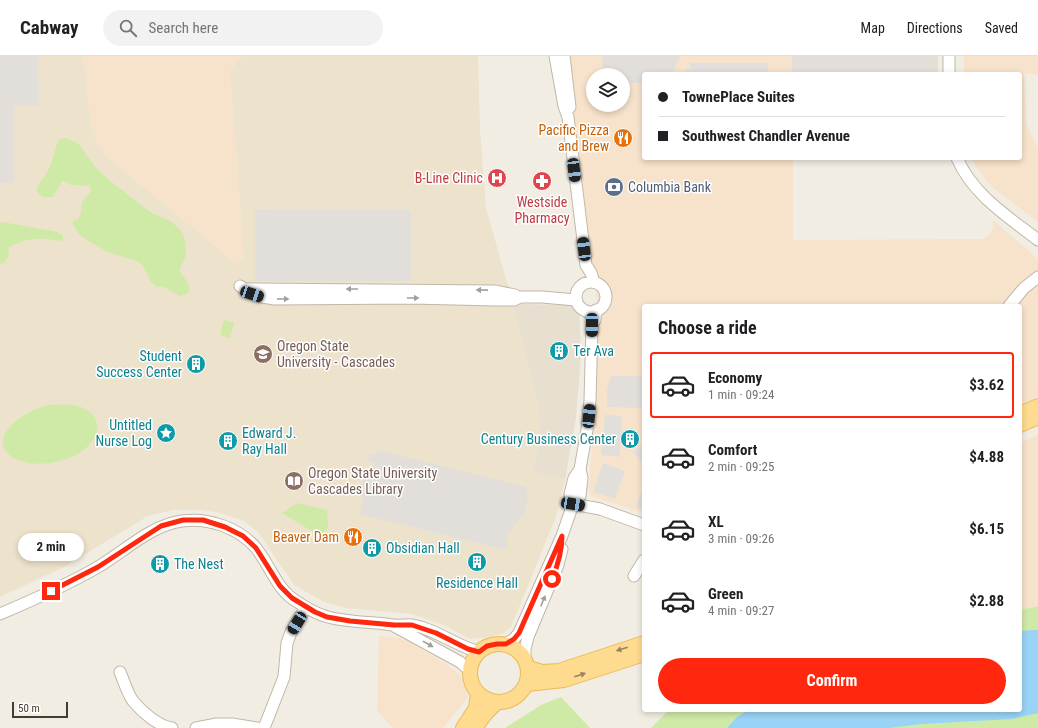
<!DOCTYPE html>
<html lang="en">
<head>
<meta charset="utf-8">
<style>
  body { margin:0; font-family:"Roboto Condensed",sans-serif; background:#f2f2f2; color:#202124; height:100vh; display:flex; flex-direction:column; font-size:15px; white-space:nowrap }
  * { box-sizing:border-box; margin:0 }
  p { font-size:13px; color:#757577 }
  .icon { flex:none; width:22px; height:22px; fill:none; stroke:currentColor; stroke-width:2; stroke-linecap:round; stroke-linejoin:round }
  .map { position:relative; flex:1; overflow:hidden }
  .sheet { position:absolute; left:642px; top:248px; width:380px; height:408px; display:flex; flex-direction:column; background:#fff; border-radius:4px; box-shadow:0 2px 6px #0003 }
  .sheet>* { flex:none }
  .guide { position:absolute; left:642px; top:16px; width:380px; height:88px; border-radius:4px; box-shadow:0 2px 6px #0003; display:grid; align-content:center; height:88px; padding:0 16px; background:#fff }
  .buttons { position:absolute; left:586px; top:12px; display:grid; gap:8px }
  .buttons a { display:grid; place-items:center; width:44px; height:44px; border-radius:50%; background:#fff; box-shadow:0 2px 6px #0003; font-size:20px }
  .scale { position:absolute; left:12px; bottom:10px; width:56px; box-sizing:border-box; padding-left:4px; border:2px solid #443d32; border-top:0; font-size:11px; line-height:14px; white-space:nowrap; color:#443d32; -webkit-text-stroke:3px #fff; paint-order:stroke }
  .end { position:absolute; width:18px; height:18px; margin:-9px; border:5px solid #ff270d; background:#fff; box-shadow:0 0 0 2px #fff }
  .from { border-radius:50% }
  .bubble { position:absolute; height:28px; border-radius:14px; background:#fff; box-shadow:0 2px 6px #0003; font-size:13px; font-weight:700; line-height:28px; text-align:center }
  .car { position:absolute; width:12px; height:24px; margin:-12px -6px; border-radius:5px; box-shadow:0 0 3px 1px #0007; background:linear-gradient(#222 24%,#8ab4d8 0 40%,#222 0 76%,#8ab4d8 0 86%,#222 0) }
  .guide b { display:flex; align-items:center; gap:14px; height:38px; font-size:15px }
  .guide b+b { border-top:1px solid #e0e0e0 }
  .guide i { width:10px; height:10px; background:#202124 }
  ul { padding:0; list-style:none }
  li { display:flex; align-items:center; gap:12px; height:66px; margin:0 8px 6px; padding:0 8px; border:2px solid transparent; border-radius:4px }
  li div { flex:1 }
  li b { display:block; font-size:15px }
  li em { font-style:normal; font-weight:700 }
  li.on { border-color:#ff270d }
  li>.icon { width:36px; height:36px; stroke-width:1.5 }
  h2 { padding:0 16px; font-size:18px; line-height:48px }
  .button { display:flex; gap:8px; margin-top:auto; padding:8px 16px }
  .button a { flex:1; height:46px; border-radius:24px; background:#ff270d; color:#fff; font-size:16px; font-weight:700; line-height:46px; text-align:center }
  header { display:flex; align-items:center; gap:24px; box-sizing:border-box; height:56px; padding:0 20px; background:#fff; border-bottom:1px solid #e0e0e0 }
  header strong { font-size:19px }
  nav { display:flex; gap:22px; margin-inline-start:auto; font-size:14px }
  .search { width:280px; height:36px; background:#f2f2f2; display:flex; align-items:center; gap:10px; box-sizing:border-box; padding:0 14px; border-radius:22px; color:#757577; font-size:15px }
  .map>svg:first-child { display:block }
  .residential { fill:#e7dfd0 }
  .commercial { fill:#f7e2cb; fill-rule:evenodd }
  .industrial { fill:#e4ded8 }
  .education { fill:#ede2cb }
  .green { fill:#cfeaa7 }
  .parking { fill:#e2dfdb }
  .water { fill:#99d3f5 }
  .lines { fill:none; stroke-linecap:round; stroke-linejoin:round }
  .minor-casing { stroke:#c1b7a7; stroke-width:13 }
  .major-casing { stroke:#ebb957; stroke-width:16 }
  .minor { stroke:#fff; stroke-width:11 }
  .major { stroke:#ffdb8f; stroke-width:14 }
  .oneway { fill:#a29e98 }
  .oneway2 { fill:#98845c }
  .route { stroke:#ff270d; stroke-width:5 }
  .labels { text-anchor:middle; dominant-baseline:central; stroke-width:3; stroke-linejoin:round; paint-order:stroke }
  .food-label { font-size:14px; fill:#c56008; stroke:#fff; text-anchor:end }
  .health-label { font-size:14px; fill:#be3a42; stroke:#fff; text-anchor:end }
  .service-label { font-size:14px; fill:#4e5e75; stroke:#fff; text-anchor:start }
  .education-label { font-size:14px; fill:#785e54; stroke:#fff; text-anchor:start }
  .culture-label { font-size:14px; fill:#0d838f; stroke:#fff; text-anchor:start }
</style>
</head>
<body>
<header>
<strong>Cabway</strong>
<div class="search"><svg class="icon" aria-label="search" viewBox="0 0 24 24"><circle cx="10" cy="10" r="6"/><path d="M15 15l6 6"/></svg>Search here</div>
<nav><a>Map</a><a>Directions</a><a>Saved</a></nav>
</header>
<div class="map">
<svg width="1038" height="672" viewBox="0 0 1038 672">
  <rect width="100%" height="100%" fill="#f2ede2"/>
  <!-- residential -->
  <path class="residential" d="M513 248 579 249 581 299 576 362 565 424 533 416 540 376Z"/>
  <!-- commercial -->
  <path class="commercial" d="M83 0H243L230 14 244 201 234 208 220 194 113 106 105 99 95 83 91 70Z
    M565 0H792V18H644V102H793V184L983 183 989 179 993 173V164L1038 203V340L1020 350V250H644V457L590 440 589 434 598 301 597 246 580 104ZM593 19H623V49H593Z
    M964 0H1038V19L1024 17 1026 67 1038 93V166L992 131 975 109 972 102H1020V18H964Z
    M1038 379V550L1020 554V387Z
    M379 580 398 582 407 585 445 607 460 619 468 641 443 672H393L377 655Z"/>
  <!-- industrial -->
  <path class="industrial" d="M792 0H938V18H792Z"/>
  <!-- education -->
  <path class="education" d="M0 0H83L91 70 95 83 105 99 113 106 220 194 234 208 244 201 230 14 243 0H478L480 74 486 152 513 248 539 348 540 376 534 416 565 424 556 461 511 571 504 577 489 581 470 583 446 570 413 558 346 552 324 546 294 529 258 476 242 464 216 456 200 454H173L148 460 64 511 0 541Z"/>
  <!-- green -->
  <path class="green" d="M67 82 79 88 95 111 109 124 150 156 172 166 182 176 185 184 186 195 185 202 179 214C184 223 199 236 180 240L164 231H157L151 226 143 210 137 205 108 196 90 186 79 178 72 167 75 164 78 163C83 155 80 154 82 147 84 141 90 139 91 134L89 130 71 129 64 125H62L53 141H43L37 136C37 126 44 123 48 114 54 104 54 93 59 83Z
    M2 166 58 176 63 180V184C57 186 54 184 48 183 34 181 20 185 8 192L9 200 3 208 0 207V167Z
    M224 264 234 267 230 282 220 279Z
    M48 349C56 349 64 348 72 349 95 352 106 370 89 389 76 403 49 410 30 407 19 405 8 402 3 390 0 369 32 353 48 349Z
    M297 447 327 454 328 472 320 480 282 457Z
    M1038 550V576H1020V554Z
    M561 641 590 672H505L541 649Z
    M1038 646V672H857L1020 654Z
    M666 654H759L744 672H651L667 656Z"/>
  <!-- parking -->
  <path class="parking" d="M0 0H38L39 49 14 50V127H0Z
    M602 0H680L672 18H644V27H623V19H603Z
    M690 7H768V18H685V13H690Z
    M255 153 411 154V225H255Z
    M611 320H644V352L607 351V335Z
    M605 359 622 360 620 401 601 399Z
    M644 387V404L642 406 633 396Z
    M377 394 527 431 526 436 529 437 524 459 507 478 508 488 506 494 359 458 364 442 358 440 364 417 370 418 374 407 368 405 370 398 376 399Z
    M603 407 625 415 615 443 593 436Z
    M644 428V453L636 451Z"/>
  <!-- water -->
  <path class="water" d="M1033 574H1038V657L1011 663 921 668 889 672H727L737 661 748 654H1020V575Z"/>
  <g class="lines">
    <!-- minor casing -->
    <g class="minor-casing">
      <path id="minor" d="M555 0 564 50 568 61 586 209 591 217 594 226
        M564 0 570 51
        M949 0V18
        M957 102C973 139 1007 160 1038 184
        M576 241a15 15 0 1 1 30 0a15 15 0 1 1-30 0Z
        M240 230 252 238 262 241 275 243 412 242 496 244H514L520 241H542L576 244
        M247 233 495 235 515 239
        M1009 250 1024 232 1038 221
        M573 448 570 438 574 422 580 413 587 374 590 345 592 269 595 264 596 254
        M573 448 600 453 644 469
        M634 520 644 504
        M0 558C33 544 67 529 98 511 125 495 151 469 182 465 208 461 239 472 256 492 269 508 276 531 293 543 303 550 316 558 328 561 343 565 360 566 376 567 382 567 388 569 394 569 400 570 406 568 412 569 436 573 456 590 479 596
        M394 570 460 606 470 615
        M506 588 514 583 519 577 562 480 573 448 580 440 582 422 580 413
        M525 601V593L528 581 558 509 562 493
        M120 616C124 625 127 637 133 645 142 656 158 670 172 672
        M196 672 217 668H232L257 672
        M264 672 284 621 287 587 291 576 306 551"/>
    </g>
    <!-- major casing -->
    <g class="major-casing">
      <path id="major" d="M1020 358 1038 350
        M1020 369 1038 361
        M470 617a29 29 0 1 1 58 0a29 29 0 1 1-58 0Z
        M528 612 542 616 559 615 644 587
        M527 628 564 624 644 598
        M463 672 476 652 478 638
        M475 672 486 657 496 647"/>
    </g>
    <!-- minor -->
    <use href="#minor" class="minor"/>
    <!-- major -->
    <use href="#major" class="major"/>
  </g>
  <!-- one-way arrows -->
  <defs><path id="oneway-solid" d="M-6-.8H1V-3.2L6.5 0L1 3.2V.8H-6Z"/></defs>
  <g class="oneway">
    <use href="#oneway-solid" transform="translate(352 233) rotate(-180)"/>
    <use href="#oneway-solid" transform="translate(482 234) rotate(-179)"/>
    <use href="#oneway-solid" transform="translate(413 242)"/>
    <use href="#oneway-solid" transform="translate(283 243)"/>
    <use href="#oneway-solid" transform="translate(543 545) rotate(-68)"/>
    <use href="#oneway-solid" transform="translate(428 588) rotate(29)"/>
  </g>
  <g class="oneway2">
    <use href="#oneway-solid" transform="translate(622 593) rotate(163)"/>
    <use href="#oneway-solid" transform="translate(580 619) rotate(-18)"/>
  </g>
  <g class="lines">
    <!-- route -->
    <path class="route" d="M51 535 98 511 161 470 183 464H203L225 471 243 480 256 492 280 530 292 542 315 556 327 561 350 565 394 569H412L436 577 468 593 479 596 487 590 497 588H506L514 583 519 577 562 480C562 496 558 509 552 523"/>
  </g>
  <!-- icons -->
  <defs>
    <g id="restaurant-disc" transform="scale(1)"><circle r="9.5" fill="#e8710a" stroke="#fff"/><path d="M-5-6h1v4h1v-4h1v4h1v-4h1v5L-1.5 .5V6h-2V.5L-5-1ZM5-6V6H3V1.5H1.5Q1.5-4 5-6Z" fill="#fff"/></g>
    <g id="hospital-disc" transform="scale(1)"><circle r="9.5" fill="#e0444e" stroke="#fff"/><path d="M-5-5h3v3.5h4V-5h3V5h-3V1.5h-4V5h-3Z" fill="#fff"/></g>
    <g id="pharmacy-disc" transform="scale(1)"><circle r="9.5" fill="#e0444e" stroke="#fff"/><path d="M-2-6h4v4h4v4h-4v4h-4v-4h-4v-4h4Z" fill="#fff"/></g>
    <g id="bank-disc" transform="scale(1)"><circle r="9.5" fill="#5c6f8a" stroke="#fff"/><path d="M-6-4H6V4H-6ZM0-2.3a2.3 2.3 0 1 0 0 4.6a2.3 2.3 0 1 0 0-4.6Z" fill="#fff"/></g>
    <g id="building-disc" transform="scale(1)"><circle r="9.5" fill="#0f9aa8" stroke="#fff"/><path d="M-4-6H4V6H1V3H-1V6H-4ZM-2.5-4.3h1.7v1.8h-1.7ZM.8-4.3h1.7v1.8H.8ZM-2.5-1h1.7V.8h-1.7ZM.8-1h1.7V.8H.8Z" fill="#fff"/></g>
    <g id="university-disc" transform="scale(1)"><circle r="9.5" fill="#8d6e63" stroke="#fff"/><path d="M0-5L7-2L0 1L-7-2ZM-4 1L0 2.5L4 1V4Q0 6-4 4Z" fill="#fff"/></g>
    <g id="sight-disc" transform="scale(1)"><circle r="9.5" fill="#0f9aa8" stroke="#fff"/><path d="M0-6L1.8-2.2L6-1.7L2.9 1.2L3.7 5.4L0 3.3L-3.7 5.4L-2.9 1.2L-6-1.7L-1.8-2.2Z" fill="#fff"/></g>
    <g id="library-disc" transform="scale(1)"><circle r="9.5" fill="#8d6e63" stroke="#fff"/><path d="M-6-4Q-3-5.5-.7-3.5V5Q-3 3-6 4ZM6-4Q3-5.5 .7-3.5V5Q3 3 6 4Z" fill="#fff"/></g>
  </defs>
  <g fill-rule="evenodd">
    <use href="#restaurant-disc" x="623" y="82"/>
    <use href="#hospital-disc" x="497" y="122"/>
    <use href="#pharmacy-disc" x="542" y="125"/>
    <use href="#bank-disc" x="614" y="131"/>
    <use href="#building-disc" x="559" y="295"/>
    <use href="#university-disc" x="263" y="298"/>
    <use href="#building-disc" x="196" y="308"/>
    <use href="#sight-disc" x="166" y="377"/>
    <use href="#building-disc" x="630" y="383"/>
    <use href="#building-disc" x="228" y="385"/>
    <use href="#library-disc" x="294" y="425"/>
    <use href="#restaurant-disc" x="353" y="481"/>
    <use href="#building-disc" x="372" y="492"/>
    <use href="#building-disc" x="477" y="506"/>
    <use href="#building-disc" x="160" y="508"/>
  </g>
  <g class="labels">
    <!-- food labels -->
    <g class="food-label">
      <text x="609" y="74">Pacific Pizza<tspan x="609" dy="16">and Brew</tspan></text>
      <text x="339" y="481">Beaver Dam</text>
    </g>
    <!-- health labels -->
    <g class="health-label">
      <text x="483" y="122">B-Line Clinic</text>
      <text x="542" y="146" text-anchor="middle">Westside<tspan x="542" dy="16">Pharmacy</tspan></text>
    </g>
    <!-- service labels -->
    <g class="service-label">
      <text x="628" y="131">Columbia Bank</text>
    </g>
    <!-- education labels -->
    <g class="education-label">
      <text x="277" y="290">Oregon State<tspan x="277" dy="16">University - Cascades</tspan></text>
      <text x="308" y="417">Oregon State University<tspan x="308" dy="16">Cascades Library</tspan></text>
    </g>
    <!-- culture labels -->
    <g class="culture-label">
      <text x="573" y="295">Ter Ava</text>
      <text x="182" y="300" text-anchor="end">Student<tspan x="182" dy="16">Success Center</tspan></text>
      <text x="152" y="369" text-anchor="end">Untitled<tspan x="152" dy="16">Nurse Log</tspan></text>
      <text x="242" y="377">Edward J.<tspan x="242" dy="16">Ray Hall</tspan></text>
      <text x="616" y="383" text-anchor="end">Century Business Center</text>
      <text x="386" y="492">Obsidian Hall</text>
      <text x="174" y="508">The Nest</text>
      <text x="477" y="527" text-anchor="middle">Residence Hall</text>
    </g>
  </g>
</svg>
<div class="buttons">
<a><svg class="icon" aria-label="layers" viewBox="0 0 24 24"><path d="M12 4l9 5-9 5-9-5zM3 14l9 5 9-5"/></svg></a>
</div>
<div class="scale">50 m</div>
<i class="end from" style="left:552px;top:523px"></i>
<i class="end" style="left:51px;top:535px"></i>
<div class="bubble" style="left:18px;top:477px;width:66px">2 min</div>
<i class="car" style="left:574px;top:114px;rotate:173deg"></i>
<i class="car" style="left:584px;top:193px;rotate:353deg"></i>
<i class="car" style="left:252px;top:238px;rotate:108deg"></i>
<i class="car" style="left:592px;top:269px;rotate:180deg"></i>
<i class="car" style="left:589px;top:360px;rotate:6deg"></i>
<i class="car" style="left:573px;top:448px;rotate:99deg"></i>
<i class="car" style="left:297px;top:567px;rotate:211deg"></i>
<div class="guide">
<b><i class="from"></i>TownePlace Suites</b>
<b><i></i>Southwest Chandler Avenue</b>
</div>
<section class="sheet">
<h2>Choose a ride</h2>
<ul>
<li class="on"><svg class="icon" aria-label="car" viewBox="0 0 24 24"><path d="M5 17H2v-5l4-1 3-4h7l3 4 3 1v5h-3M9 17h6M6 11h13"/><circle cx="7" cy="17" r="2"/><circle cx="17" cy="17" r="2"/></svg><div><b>Economy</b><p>1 min · 09:24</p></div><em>$3.62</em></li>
<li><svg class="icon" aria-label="car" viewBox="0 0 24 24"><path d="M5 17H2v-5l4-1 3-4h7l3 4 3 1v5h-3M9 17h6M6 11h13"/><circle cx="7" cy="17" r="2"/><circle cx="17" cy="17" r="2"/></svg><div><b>Comfort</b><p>2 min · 09:25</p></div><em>$4.88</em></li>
<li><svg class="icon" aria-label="car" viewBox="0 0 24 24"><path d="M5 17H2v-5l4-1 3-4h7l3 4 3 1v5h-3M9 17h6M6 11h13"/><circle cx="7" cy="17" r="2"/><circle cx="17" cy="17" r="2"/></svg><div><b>XL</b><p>3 min · 09:26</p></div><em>$6.15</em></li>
<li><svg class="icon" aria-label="car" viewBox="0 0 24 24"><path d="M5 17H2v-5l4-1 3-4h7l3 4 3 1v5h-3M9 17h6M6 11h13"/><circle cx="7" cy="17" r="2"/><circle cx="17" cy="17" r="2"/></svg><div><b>Green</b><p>4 min · 09:27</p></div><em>$2.88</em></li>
</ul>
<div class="button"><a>Confirm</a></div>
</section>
</div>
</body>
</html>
